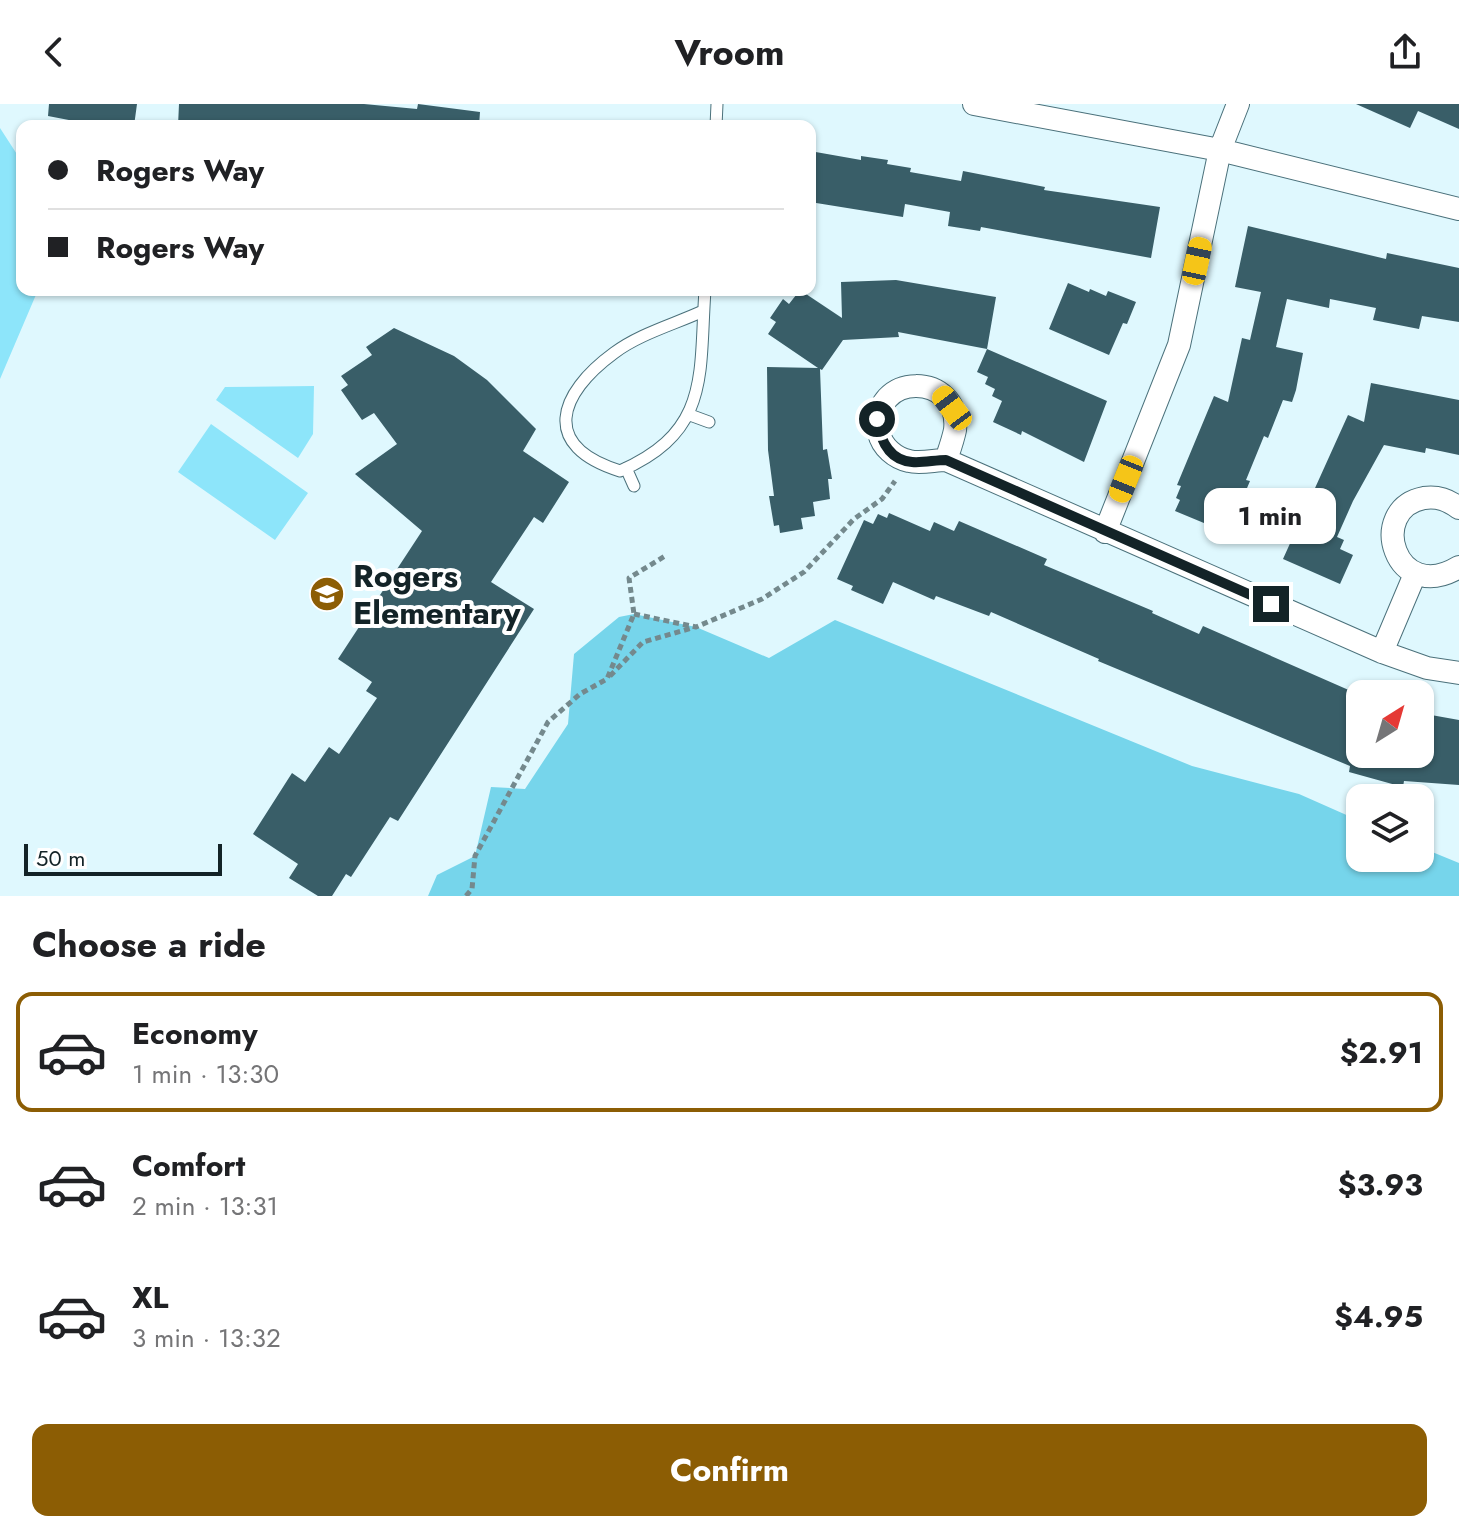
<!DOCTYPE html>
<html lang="en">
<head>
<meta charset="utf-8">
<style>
  body { margin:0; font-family:Jost,sans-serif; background:#f6f6f6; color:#202124; height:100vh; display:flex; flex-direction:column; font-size:30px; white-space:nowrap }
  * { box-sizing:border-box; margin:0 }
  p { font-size:26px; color:#757577 }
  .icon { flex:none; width:44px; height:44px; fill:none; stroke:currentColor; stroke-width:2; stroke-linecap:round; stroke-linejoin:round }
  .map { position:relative; height:792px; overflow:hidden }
  .sheet { display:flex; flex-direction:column; background:#fff; flex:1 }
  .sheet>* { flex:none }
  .guide { position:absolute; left:16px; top:16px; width:800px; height:176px; border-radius:16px; box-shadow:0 2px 6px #0004; display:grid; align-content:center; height:176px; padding:0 32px; background:#fff }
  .needle { width:52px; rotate:37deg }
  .fabs { position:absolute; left:1346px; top:576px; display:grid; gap:16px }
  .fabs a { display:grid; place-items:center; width:88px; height:88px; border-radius:16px; background:#fff; box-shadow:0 2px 6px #0004; font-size:40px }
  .scale { position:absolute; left:24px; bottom:20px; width:198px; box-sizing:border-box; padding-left:8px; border:4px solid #132327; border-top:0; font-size:22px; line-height:28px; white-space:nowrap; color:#132327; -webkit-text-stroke:6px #fff; paint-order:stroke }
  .end { position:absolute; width:36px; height:36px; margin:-18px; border:10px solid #132327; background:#fff; box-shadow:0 0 0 4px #fff }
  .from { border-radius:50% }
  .bubble { position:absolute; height:56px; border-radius:16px; background:#fff; box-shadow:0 2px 6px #0004; font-size:26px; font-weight:700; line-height:56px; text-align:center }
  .car { position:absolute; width:24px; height:48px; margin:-24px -12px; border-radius:10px; box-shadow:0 0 6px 2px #0007; background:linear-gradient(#f5c518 24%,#345 0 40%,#f5c518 0 76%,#345 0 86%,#f5c518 0) }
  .guide b { display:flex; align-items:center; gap:28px; height:76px; font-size:30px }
  .guide b+b { border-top:2px solid #e0e0e0 }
  .guide i { width:20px; height:20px; background:#202124 }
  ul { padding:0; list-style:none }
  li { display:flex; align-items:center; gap:24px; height:120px; margin:0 16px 12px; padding:0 16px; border:4px solid transparent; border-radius:16px }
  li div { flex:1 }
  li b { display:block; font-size:30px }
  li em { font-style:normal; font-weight:700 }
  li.selected { border-color:#8c5d04 }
  li>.icon { width:72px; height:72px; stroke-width:1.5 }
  h2 { padding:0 32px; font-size:36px; line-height:96px }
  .action { display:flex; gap:16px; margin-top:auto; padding:16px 32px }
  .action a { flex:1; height:92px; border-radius:16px; background:#8c5d04; color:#fff; font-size:32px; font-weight:700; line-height:92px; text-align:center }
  header { display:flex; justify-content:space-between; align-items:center; height:104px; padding:0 32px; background:#fff; font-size:36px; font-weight:700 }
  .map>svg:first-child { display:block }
  .green { fill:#8de5fa }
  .forest { fill:#76d5eb }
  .building { fill:#395e68 }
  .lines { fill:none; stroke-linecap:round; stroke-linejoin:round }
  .lane-casing { stroke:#4b717b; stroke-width:13 }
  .street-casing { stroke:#4b717b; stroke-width:24 }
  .path { stroke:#74898d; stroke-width:5; stroke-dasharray:6 4; stroke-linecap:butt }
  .lane { stroke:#fff; stroke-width:11 }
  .street { stroke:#fff; stroke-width:22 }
  .route { stroke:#132327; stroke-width:10 }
  .labels { text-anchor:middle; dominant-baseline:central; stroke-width:8; stroke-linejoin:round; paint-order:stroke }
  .poi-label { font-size:32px; font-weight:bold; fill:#132327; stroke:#fff; text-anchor:start }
</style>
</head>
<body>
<header><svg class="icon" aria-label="back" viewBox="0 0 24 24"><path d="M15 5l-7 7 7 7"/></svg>Vroom<svg class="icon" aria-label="share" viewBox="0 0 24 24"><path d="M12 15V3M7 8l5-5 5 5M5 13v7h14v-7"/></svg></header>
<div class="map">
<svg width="1459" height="792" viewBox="0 0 1459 792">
  <rect width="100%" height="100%" fill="#dff8fe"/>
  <!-- green -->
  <path class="green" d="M0 24 22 58V186H38L0 275Z
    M314 282 313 330 298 354 216 296 225 283Z
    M211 320 308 389 275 436 178 368Z"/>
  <!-- forest -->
  <path class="forest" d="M634 510 696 523 769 554 835 516 1192 662 1299 690 1360 717V754H1420V743L1459 759V792H428L437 771 475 752 491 683 525 685 568 620 574 550 619 513Z"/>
  <!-- building -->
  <path class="building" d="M49 0H137L134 22H100L48 12Z
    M179 0H364L417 5 418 0 480 8 479 22H178Z
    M1356 0H1459V25L1418 7 1410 24Z
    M810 47 861 56V52L888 56 887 60 911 64 910 68 961 77 963 67 1045 83 1044 86 1160 103 1151 154 981 123 980 127 948 122 950 108 905 100 903 113 810 98Z
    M1248 122 1386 155 1387 149 1459 164V218L1422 212 1419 225 1373 216 1376 204 1330 195 1329 204 1287 195 1276 243 1303 249 1296 286 1292 298 1283 296 1268 334 1264 332 1246 376 1250 377 1228 429 1175 407 1180 396 1176 394 1181 382 1177 381 1214 292 1228 298 1242 234 1250 236 1261 188 1235 183Z
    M896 176 996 193 987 245 898 228 899 233 843 236 822 266 820 265 823 346 827 345 832 375H828L830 395 813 398 815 412 801 414 803 425 780 429 779 421 774 422 769 392H774L768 346 767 263 818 264 768 230 776 218 770 214 783 195 789 200 800 186 842 214 841 178Z
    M1068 179 1089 188 1090 185 1106 192 1108 187 1136 198 1127 220 1123 219 1109 251 1049 225Z
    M394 224 454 252 487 276 536 325 523 347 569 378 543 419 534 413 491 478 534 505 398 717 390 713 351 773 346 770 332 792H318L289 774 298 760 253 730 292 669 305 678 329 643 339 650 377 594 366 587 372 578 338 555 422 427 355 370 397 340 374 309 362 316 341 286 348 281 341 272 372 251 366 243Z
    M987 245 1107 297 1084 358 1022 327 1021 331 993 318 1002 297 992 292 995 285 985 280 988 273 977 268Z
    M1371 279 1459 296V351L1426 344 1425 349 1384 341 1353 397 1337 433 1344 436 1340 445 1353 451 1340 480 1283 455 1348 311 1364 318Z
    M889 409 930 427 934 418 954 427 959 417 1047 455 1044 461 1153 507 1152 509 1199 530 1203 522 1360 591V650H1420V609L1459 616V681L1404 677 1403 683 1349 668 1350 662 1098 557 1099 555 991 508 989 512 936 492 934 496 893 478 883 500 851 486 853 482 837 475 864 416 873 420 878 410 887 414Z"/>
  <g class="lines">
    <!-- lane casing -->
    <g class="lane-casing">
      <path id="lane" d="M716 22 717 0
        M703 207C675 220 639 230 614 249 558 290 540 342 620 367 711 327 699 271 705 186
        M690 311 709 318
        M626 364 634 382"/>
    </g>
    <!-- street casing -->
    <g class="street-casing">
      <path id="street" d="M974 0 1220 46 1459 105
        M946 356C949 347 953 336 955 326 962 268 869 266 879 329 882 343 895 354 909 357 920 360 935 356 946 356L1382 548 1427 564 1459 569
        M1459 404C1448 396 1438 392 1424 394 1366 405 1395 502 1459 463
        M1105 428 1179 241 1220 46 1238 0
        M1382 548 1415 470"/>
    </g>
    <!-- path -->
    <path class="path" d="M634 510 696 523 762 495 804 468 854 415 882 395 895 377
      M610 572 643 538 692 524
      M466 792 472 785 475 752 548 618 580 590 607 575 634 510 629 474 665 452"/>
    <!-- lane -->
    <use href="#lane" class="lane"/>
    <!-- street -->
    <use href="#street" class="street"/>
  </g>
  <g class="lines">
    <!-- route -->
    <path class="route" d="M877 315C880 335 888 356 912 358 923 359 935 356 946 356L1271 500"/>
  </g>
  <!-- icons -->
  <defs>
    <g id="school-disc" transform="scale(1.8)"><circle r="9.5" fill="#8c5d04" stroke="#fff"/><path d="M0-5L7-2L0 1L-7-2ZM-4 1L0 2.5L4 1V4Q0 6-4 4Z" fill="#fff"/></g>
  </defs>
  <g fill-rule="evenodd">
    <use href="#school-disc" x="327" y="490"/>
  </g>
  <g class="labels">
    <!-- poi labels -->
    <g class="poi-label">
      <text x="353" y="472">Rogers<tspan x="353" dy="37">Elementary</tspan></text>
    </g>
  </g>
</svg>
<div class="fabs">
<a><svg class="needle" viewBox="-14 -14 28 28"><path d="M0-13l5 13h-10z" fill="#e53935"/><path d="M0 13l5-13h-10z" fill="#757577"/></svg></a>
<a><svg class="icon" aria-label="layers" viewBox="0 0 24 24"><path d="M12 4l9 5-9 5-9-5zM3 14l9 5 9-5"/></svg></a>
</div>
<div class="scale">50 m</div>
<i class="end from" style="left:877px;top:315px"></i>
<i class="end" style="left:1271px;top:500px"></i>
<div class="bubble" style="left:1204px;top:384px;width:132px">1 min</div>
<i class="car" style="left:1197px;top:157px;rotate:12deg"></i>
<i class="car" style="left:952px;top:304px;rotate:323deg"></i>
<i class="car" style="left:1126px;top:375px;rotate:202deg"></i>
<div class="guide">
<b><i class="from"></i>Rogers Way</b>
<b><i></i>Rogers Way</b>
</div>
</div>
<section class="sheet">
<h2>Choose a ride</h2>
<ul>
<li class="selected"><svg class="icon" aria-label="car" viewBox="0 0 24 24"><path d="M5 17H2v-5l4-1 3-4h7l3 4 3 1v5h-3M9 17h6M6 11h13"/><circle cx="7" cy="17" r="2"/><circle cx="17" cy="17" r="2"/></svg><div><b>Economy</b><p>1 min · 13:30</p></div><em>$2.91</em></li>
<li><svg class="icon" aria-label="car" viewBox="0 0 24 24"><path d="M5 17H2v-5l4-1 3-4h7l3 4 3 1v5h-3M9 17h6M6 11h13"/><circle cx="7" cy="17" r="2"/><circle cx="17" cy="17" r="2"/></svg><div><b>Comfort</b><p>2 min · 13:31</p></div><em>$3.93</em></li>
<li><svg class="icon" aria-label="car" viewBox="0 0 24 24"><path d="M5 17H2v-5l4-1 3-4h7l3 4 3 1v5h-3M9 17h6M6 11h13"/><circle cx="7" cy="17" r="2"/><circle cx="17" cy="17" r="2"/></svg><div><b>XL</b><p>3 min · 13:32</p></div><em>$4.95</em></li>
</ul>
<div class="action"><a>Confirm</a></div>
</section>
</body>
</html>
